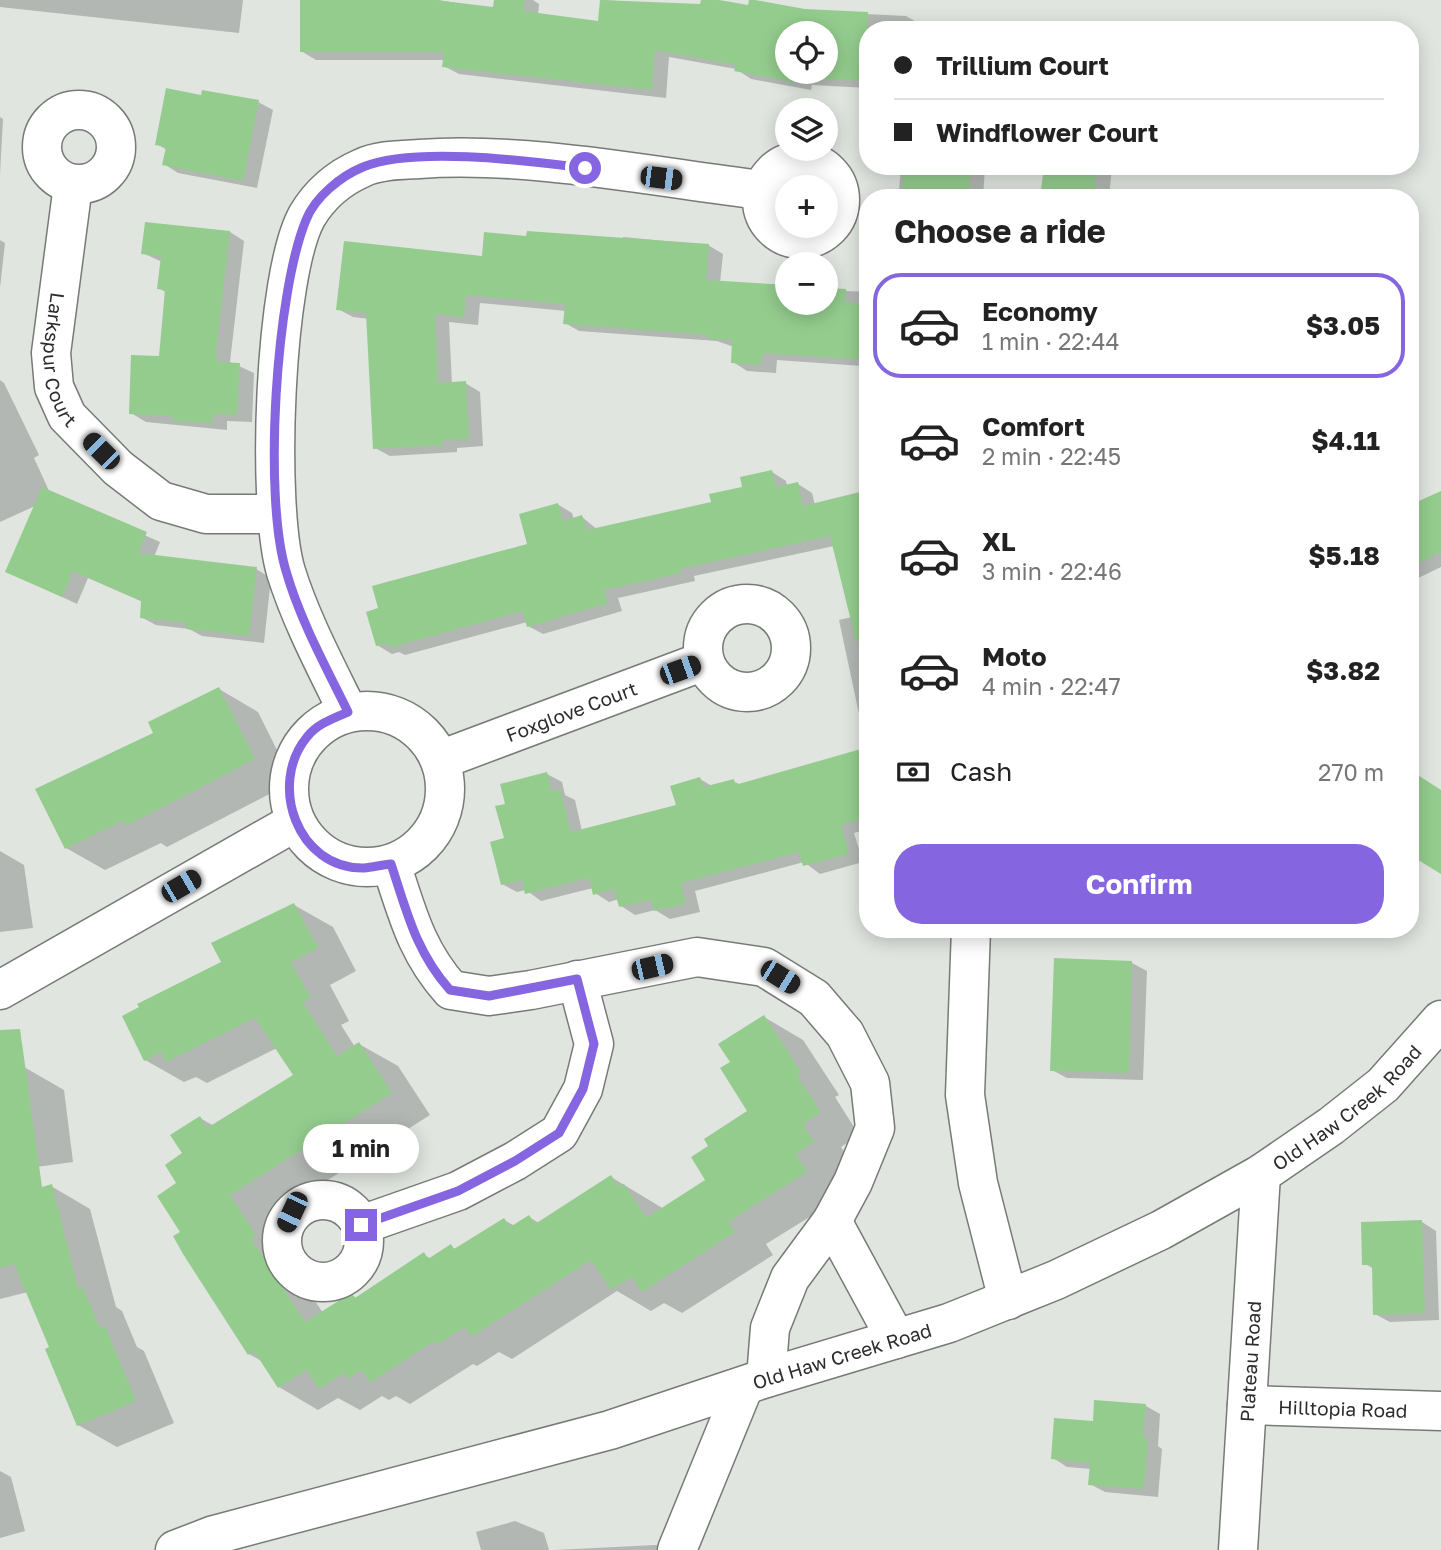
<!DOCTYPE html>
<html lang="en">
<head>
<meta charset="utf-8">
<style>
  body { margin:0; font-family:"Golos Text",sans-serif; background:#f2f2f2; color:#222; height:100vh; display:flex; flex-direction:column; font-size:26px; white-space:nowrap }
  * { box-sizing:border-box; margin:0 }
  p { font-size:23px; color:#767676 }
  .icon { flex:none; width:38px; height:38px; fill:none; stroke:currentColor; stroke-width:2; stroke-linecap:round; stroke-linejoin:round }
  .map { position:relative; flex:1; overflow:hidden }
  .sheet { position:absolute; left:859px; top:189px; width:560px; height:749px; display:flex; flex-direction:column; background:#fff; border-radius:28px; box-shadow:0 4px 18px #0003 }
  .sheet>* { flex:none }
  .guide { position:absolute; left:859px; top:21px; width:560px; height:154px; border-radius:28px; box-shadow:0 4px 18px #0003; display:grid; align-content:center; height:154px; padding:0 35px; background:#fff }
  .buttons { position:absolute; left:775px; top:21px; display:grid; gap:14px }
  .buttons a { display:grid; place-items:center; width:63px; height:63px; border-radius:50%; background:#fff; box-shadow:0 4px 18px #0003; font-size:35px }
  .end { position:absolute; width:32px; height:32px; margin:-16px; border:9px solid #8565e0; background:#fff; box-shadow:0 0 0 4px #fff }
  .from { border-radius:50% }
  .bubble { position:absolute; height:49px; border-radius:24px; background:#fff; box-shadow:0 4px 18px #0003; font-size:23px; font-weight:700; line-height:49px; text-align:center }
  .car { position:absolute; width:21px; height:42px; margin:-21px -10px; border-radius:9px; box-shadow:0 0 5px 2px #0007; background:linear-gradient(#222 24%,#8ab4d8 0 40%,#222 0 76%,#8ab4d8 0 86%,#222 0) }
  .guide b { display:flex; align-items:center; gap:24px; height:66px; font-size:26px }
  .guide b+b { border-top:2px solid #e0e0e0 }
  .guide i { width:18px; height:18px; background:#222 }
  ul { padding:0; list-style:none }
  li { display:flex; align-items:center; gap:21px; height:105px; margin:0 14px 10px; padding:0 21px; border:4px solid transparent; border-radius:28px }
  li div { flex:1 }
  li b { display:block; font-size:26px }
  li em { font-style:normal; font-weight:700 }
  li.on { border-color:#8565e0 }
  li>.icon { width:63px; height:63px; stroke-width:1.5 }
  h2 { padding:0 35px; font-size:32px; line-height:84px }
  .pay { display:flex; align-items:center; gap:18px; height:77px; padding:0 35px; font-size:26px }
  .pay p { margin-inline-start:auto }
  .button { display:flex; gap:14px; margin-top:auto; padding:14px 35px }
  .button a { flex:1; height:80px; border-radius:28px; background:#8565e0; color:#fff; font-size:28px; font-weight:700; line-height:80px; text-align:center }
  .map>svg:first-child { display:block }
  .shadow { fill:#0003; fill-rule:evenodd }
  .building { fill:#94cc8e; fill-rule:evenodd }
  .lines { fill:none; stroke-linecap:round; stroke-linejoin:round }
  .minor-casing { stroke:#767b76; stroke-width:41 }
  .minor { stroke:#fff; stroke-width:38 }
  .route { stroke:#8565e0; stroke-width:9 }
  .labels { text-anchor:middle; dominant-baseline:central; stroke-width:5; stroke-linejoin:round; paint-order:stroke }
  .street-label { font-size:19px; fill:#2b2d2b; stroke:#fff }
</style>
</head>
<body>
<div class="map">
<svg width="1441" height="1550" viewBox="0 0 1441 1550">
  <rect width="100%" height="100%" fill="#e0e5e0"/>
  <!-- shadow -->
  <path class="shadow" d="M0 0H243L239 33 0 7Z
    M301 0H438L494 9 495 0H533L539 4 538 15 600 23 602 0 702 6 703 0H710L749 8 906 16 922 25 960 30H868V88L812 85 811 90 751 79 736 69 669 57 666 98 459 74 444 66 445 60H316L301 51ZM788 33H826V72H788Z
    M203 97 258 102 273 110 257 188 178 173 164 164 167 150 157 144Z
    M0 117 3 119 0 174Z
    M901 166H985L983 198H903L899 191Z
    M1046 166H1112L1109 198H1042Z
    M230 232 244 241 230 362 254 373 252 422 227 421V430L146 422 131 413 160 358 167 293 159 288 162 262 143 253Z
    M528 237 623 241V237L708 245 723 254 720 283 788 303H826V290L868 292V379L861 375 862 366 777 360 776 373 747 371 733 362 734 347 717 341 579 331 565 323 566 311 480 303 478 325 449 322 452 384 465 383 480 392 483 446 457 448V452L390 456 375 448 369 319 353 317 338 309 484 258Z
    M0 240 5 243 0 288Z
    M0 380 4 383 39 455 34 458 50 493 160 542 154 557 256 569 271 578 264 643 202 636 189 629 156 625 141 617 143 602 88 578 77 604 7 571 35 506 0 522Z
    M772 472 786 481 787 486 798 484 812 493 815 505 868 492V744L865 742 839 620 852 617 834 546 694 576 695 581 618 598 622 611 543 634 528 626 527 622 405 655 399 652 392 654 377 645 530 545 557 504 572 513 574 520 582 517 598 530 713 503Z
    M1441 495V567L1410 582V507Z
    M219 689 258 712 293 782 167 847 161 843 105 870 66 848Z
    M868 752V829L854 833 863 862 820 874 804 862 695 891 700 912 670 919 655 910 635 915 621 906 619 899 609 902 595 893 593 888 541 901 526 890 517 892 502 884 507 806 547 774 562 782 565 795 575 800 582 831 678 807 700 779 712 786 733 781 741 785Z
    M0 851 24 865 33 928 0 932Z
    M294 905 333 927 356 971 330 985 349 1021 341 1025 355 1047 359 1044 398 1066 430 1115 268 1218 294 1258 289 1261 323 1313 351 1295 357 1298 424 1255 432 1259 451 1247 456 1249 504 1220 515 1226 529 1217 539 1223 611 1177 664 1209 708 1180 711 1147 749 1112 732 1063 764 1017 803 1040 839 1095 835 1097 859 1135 841 1147 852 1165 834 1177 845 1195 766 1244 773 1255 682 1313 664 1303 651 1311 617 1291 512 1359 499 1352 477 1366 473 1364 410 1404 396 1396 389 1400 382 1396 360 1410 338 1398 318 1410 279 1387 263 1362 249 1354 179 1183 184 1154 200 1118 214 1126 296 1075 277 1048 207 1083 196 1077 184 1082 145 1060 223 963Z
    M1055 960 1132 963 1147 971 1143 1080 1067 1078 1052 1070Z
    M24 1067 64 1090 73 1162 0 1172V1070Z
    M51 1186 90 1209 116 1307 122 1311 137 1347 144 1351 174 1423 117 1447 78 1425 52 1348 28 1292 0 1299V1199Z
    M1422 1222 1436 1231 1439 1320 1390 1322 1375 1314 1374 1269 1364 1263Z
    M1146 1406 1160 1414 1158 1446 1162 1449 1158 1497 1105 1492 1090 1484 1091 1469 1067 1467 1053 1458 1094 1423Z
    M0 1471 11 1477 25 1531 0 1538Z
    M515 1521 544 1533 549 1550H481L476 1532Z
    M656 1545 665 1550H554Z"/>
  <!-- building -->
  <path class="building" d="M300 0H435L493 7 494 0H525L523 11 598 21 600 0 700 4 701 0H719L748 5 749 0H755L805 9 868 12V81L798 78 797 83 734 71 736 65 655 50 652 90 442 67 444 52H300ZM788 33H826V72H788Z
    M166 88 201 95 202 90 259 100 243 181 162 165 166 147 155 145Z
    M903 166H970L969 198H902Z
    M1044 166H1098L1094 198H1040Z
    M145 222 230 231 216 353 218 362 240 363 237 415 213 414V423L172 421 173 416 129 414 131 355 159 356 165 290 157 289 161 256 141 254Z
    M527 231 709 244 706 280 788 285V303H826V288L846 289 845 302 868 304V360L763 353 761 365 731 363 732 340 708 339 709 335 563 324 565 304 466 295 464 318 435 314 438 383 466 381 469 439 443 440V445L373 449 366 313 336 310 344 241 482 256 484 232 526 236Z
    M772 470 776 487 798 482 803 506 868 490V640L856 641 830 536 680 569 681 573 604 590 608 603 527 627 522 611 389 648 388 643 376 646 366 612 378 608 372 586 527 544 519 514 558 503 563 521 582 515 587 530 711 502 709 494 742 487 740 477Z
    M42 487 147 532 138 553 257 567 249 636 186 629 187 623 140 618 141 601 73 571 62 597 5 572Z
    M1441 491V552L1410 567V505Z
    M219 687 255 759 126 826 124 820 65 849 35 789 153 733 148 722Z
    M868 747V817L841 825 849 854 803 866 799 852 681 883 686 904 654 911 651 900 619 907 614 889 593 895 589 878 525 894 522 880 501 885 490 842 504 838 495 806 505 804 500 784 547 772 552 792 560 790 571 832 676 805 670 786 700 777 703 787 734 779 735 785Z
    M1410 770 1441 790V874L1410 855Z
    M294 903 318 948 291 962 311 998 303 1002 337 1056 359 1042 392 1093 230 1195 256 1235 251 1238 305 1322 351 1293 355 1298 424 1252 428 1259 451 1244 454 1249 504 1218 510 1227 529 1215 535 1224 611 1175 619 1187 624 1184 646 1218 705 1180 691 1157 708 1146 704 1139 747 1111 720 1068 730 1062 718 1044 764 1015 801 1072 797 1075 821 1112 803 1124 814 1142 796 1154 807 1172 728 1222 735 1232 642 1292 631 1277 611 1290 591 1260 471 1337 465 1327 436 1345 434 1341 370 1383 362 1370 348 1379 344 1373 319 1389 307 1370 278 1388 254 1351 248 1355 183 1254 173 1236 180 1232 157 1196 176 1183 165 1165 182 1153 170 1135 200 1116 207 1128 293 1075 255 1018 166 1062 161 1052 144 1061 122 1016 139 1007 137 1004 221 962 211 943Z
    M1054 958 1132 961 1129 1073 1050 1071Z
    M20 1029 42 1187 52 1184 78 1289 83 1287 100 1328 105 1326 136 1401 77 1426 45 1349 49 1347 14 1264 0 1268V1030Z
    M1422 1220 1425 1313 1373 1315 1372 1265H1362L1361 1222Z
    M1094 1400 1146 1404 1143 1438H1148L1144 1489 1088 1485 1090 1463 1051 1459 1054 1418 1093 1421Z"/>
  <g class="lines">
    <!-- minor casing -->
    <g class="minor-casing">
      <g id="minor">
        <circle cx="79" cy="147" r="37"/>
        <circle cx="801" cy="200" r="39"/>
        <path id="s1" d="M73 185 51 353 54 387 67 416 118 468 161 501 206 514H276"/>
        <circle cx="747" cy="648" r="44"/>
        <circle cx="367" cy="789" r="78"/>
        <path d="M348 712C326 667 301 620 286 572 266 506 274 275 307 216 320 194 339 178 362 168 378 160 401 160 419 159 526 151 654 177 761 190"/>
        <path id="s2" d="M440 760 704 661"/>
        <path d="M391 864C407 912 416 951 451 990L489 996 531 990 697 957 764 967 814 998 845 1034 870 1083 875 1128 853 1182 832 1221"/>
        <path d="M971 929 965 1095 978 1183 1008 1300"/>
        <path d="M0 990 295 822"/>
        <circle cx="323" cy="1241" r="41"/>
        <path d="M361 1225 458 1191 515 1161 559 1133 583 1089 594 1044 577 980"/>
        <path d="M766 1378 770 1328 790 1278 832 1221 896 1339"/>
        <path id="s3" d="M1247 1405 1441 1411"/>
        <path id="s4" d="M175 1550 214 1535 610 1430 766 1378 949 1323 1056 1280 1161 1230 1261 1174 1331 1126 1383 1085 1441 1020"/>
        <path d="M677 1550 744 1386"/>
        <path id="s5" d="M1238 1550 1261 1174"/>
      </g>
    </g>
    <!-- minor -->
    <use href="#minor" class="minor"/>
  </g>
  <g class="lines">
    <!-- route -->
    <path class="route" d="M361 1225 458 1191 515 1161 559 1133 583 1089 594 1044 577 979 489 996 450 990C416 952 407 912 391 864 382 865 373 867 364 868 297 869 268 784 307 737 317 724 334 718 348 712 326 667 300 620 286 571 263 495 276 293 306 220 315 197 341 176 363 167 415 146 528 161 585 168"/>
  </g>
  <g class="labels">
    <!-- street labels -->
    <g class="street-label">
      <text stroke="none"><textPath href="#s1" startOffset="177">Larkspur Court</textPath></text>
      <text stroke="none"><textPath href="#s2" startOffset="140">Foxglove Court</textPath></text>
      <text stroke="none"><textPath href="#s4" startOffset="1262">Old Haw Creek Road</textPath></text>
      <text stroke="none"><textPath href="#s4" startOffset="695">Old Haw Creek Road</textPath></text>
      <text stroke="none"><textPath href="#s5" startOffset="189">Plateau Road</textPath></text>
      <text stroke="none"><textPath href="#s3" startOffset="96">Hilltopia Road</textPath></text>
    </g>
  </g>
</svg>
<div class="buttons">
<a><svg class="icon" aria-label="locate" viewBox="0 0 24 24"><circle cx="12" cy="12" r="6"/><path d="M12 2v4M12 18v4M2 12h4M18 12h4"/></svg></a>
<a><svg class="icon" aria-label="layers" viewBox="0 0 24 24"><path d="M12 4l9 5-9 5-9-5zM3 14l9 5 9-5"/></svg></a>
<a>+</a>
<a>−</a>
</div>
<i class="end from" style="left:585px;top:168px"></i>
<i class="end" style="left:361px;top:1225px"></i>
<div class="bubble" style="left:303px;top:1124px;width:116px">1 min</div>
<i class="car" style="left:661px;top:178px;rotate:97deg"></i>
<i class="car" style="left:101px;top:451px;rotate:315deg"></i>
<i class="car" style="left:680px;top:670px;rotate:70deg"></i>
<i class="car" style="left:181px;top:886px;rotate:60deg"></i>
<i class="car" style="left:652px;top:967px;rotate:77deg"></i>
<i class="car" style="left:780px;top:977px;rotate:122deg"></i>
<i class="car" style="left:292px;top:1212px;rotate:205deg"></i>
<div class="guide">
<b><i class="from"></i>Trillium Court</b>
<b><i></i>Windflower Court</b>
</div>
<section class="sheet">
<h2>Choose a ride</h2>
<ul>
<li class="on"><svg class="icon" aria-label="car" viewBox="0 0 24 24"><path d="M5 17H2v-5l4-1 3-4h7l3 4 3 1v5h-3M9 17h6M6 11h13"/><circle cx="7" cy="17" r="2"/><circle cx="17" cy="17" r="2"/></svg><div><b>Economy</b><p>1 min · 22:44</p></div><em>$3.05</em></li>
<li><svg class="icon" aria-label="car" viewBox="0 0 24 24"><path d="M5 17H2v-5l4-1 3-4h7l3 4 3 1v5h-3M9 17h6M6 11h13"/><circle cx="7" cy="17" r="2"/><circle cx="17" cy="17" r="2"/></svg><div><b>Comfort</b><p>2 min · 22:45</p></div><em>$4.11</em></li>
<li><svg class="icon" aria-label="car" viewBox="0 0 24 24"><path d="M5 17H2v-5l4-1 3-4h7l3 4 3 1v5h-3M9 17h6M6 11h13"/><circle cx="7" cy="17" r="2"/><circle cx="17" cy="17" r="2"/></svg><div><b>XL</b><p>3 min · 22:46</p></div><em>$5.18</em></li>
<li><svg class="icon" aria-label="car" viewBox="0 0 24 24"><path d="M5 17H2v-5l4-1 3-4h7l3 4 3 1v5h-3M9 17h6M6 11h13"/><circle cx="7" cy="17" r="2"/><circle cx="17" cy="17" r="2"/></svg><div><b>Moto</b><p>4 min · 22:47</p></div><em>$3.82</em></li>
</ul>
<div class="pay"><svg class="icon" aria-label="cash" viewBox="0 0 24 24"><path d="M3 7h18v10H3z"/><circle cx="12" cy="12" r="2"/></svg>Cash<p>270 m</p></div>
<div class="button"><a>Confirm</a></div>
</section>
</div>
</body>
</html>
